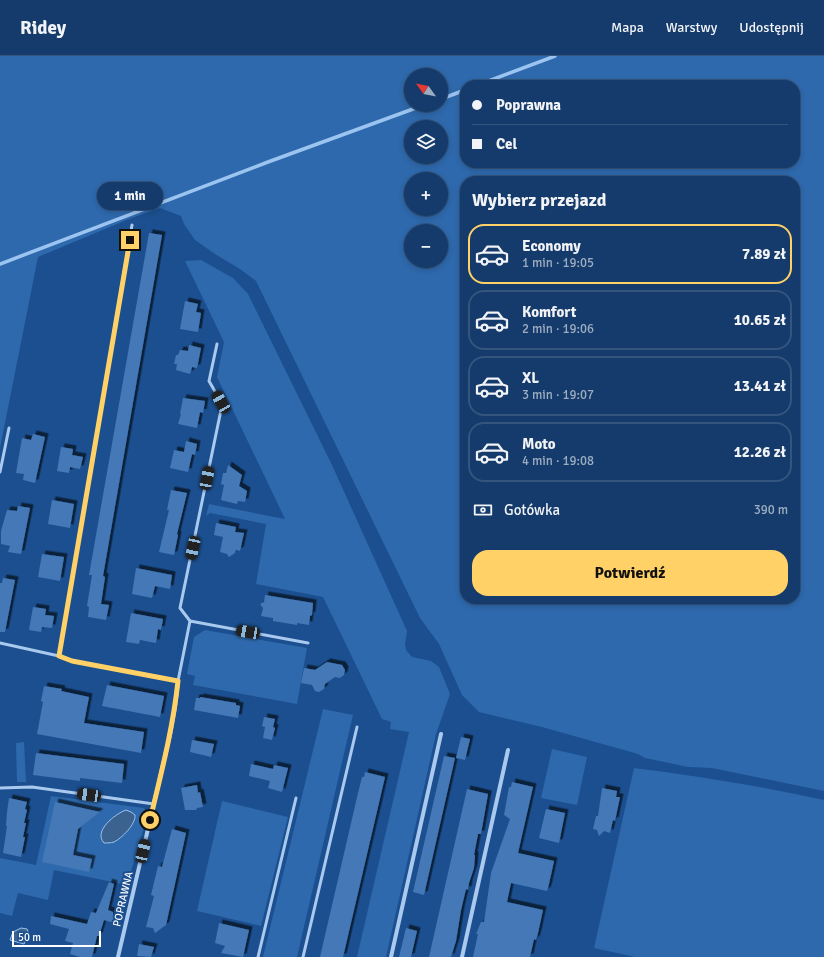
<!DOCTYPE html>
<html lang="pl">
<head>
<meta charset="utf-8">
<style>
  body { margin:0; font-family:Signika,sans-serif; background:#214673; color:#f1f3f6; height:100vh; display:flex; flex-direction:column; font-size:15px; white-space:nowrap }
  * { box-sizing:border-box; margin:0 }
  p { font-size:13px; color:#9dadc1 }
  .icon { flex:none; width:22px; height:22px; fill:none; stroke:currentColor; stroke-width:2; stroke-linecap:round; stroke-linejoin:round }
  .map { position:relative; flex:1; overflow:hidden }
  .drawer { position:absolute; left:460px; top:120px; width:340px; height:428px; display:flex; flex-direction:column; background:#143b6b; border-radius:16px; box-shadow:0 2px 6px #0003,0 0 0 1px #33557e }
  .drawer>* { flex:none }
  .banner { position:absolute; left:460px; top:24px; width:340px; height:88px; border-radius:16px; box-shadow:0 2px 6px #0003,0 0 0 1px #33557e; display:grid; align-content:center; height:88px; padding:0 12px; background:#143b6b }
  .needle { width:26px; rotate:303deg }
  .controls { position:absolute; left:404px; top:12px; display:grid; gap:8px }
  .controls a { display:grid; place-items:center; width:44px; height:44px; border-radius:50%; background:#143b6b; box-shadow:0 2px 6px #0003,0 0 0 1px #33557e; font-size:20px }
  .scale { position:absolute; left:12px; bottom:10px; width:89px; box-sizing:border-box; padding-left:4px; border:2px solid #fff; border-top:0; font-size:11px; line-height:14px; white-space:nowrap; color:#fff; -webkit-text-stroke:3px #1b4f8f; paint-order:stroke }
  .end { position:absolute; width:18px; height:18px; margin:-9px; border:5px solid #ffd166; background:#111; box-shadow:0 0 0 2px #111 }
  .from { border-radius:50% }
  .bubble { position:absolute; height:28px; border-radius:14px; background:#143b6b; box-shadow:0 2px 6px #0003,0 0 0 1px #33557e; font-size:13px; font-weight:700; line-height:28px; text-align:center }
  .car { position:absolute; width:12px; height:24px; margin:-12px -6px; border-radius:5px; box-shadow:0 0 3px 1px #0007; background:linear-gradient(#222 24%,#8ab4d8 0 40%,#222 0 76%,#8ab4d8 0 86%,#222 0) }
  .banner b { display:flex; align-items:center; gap:14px; height:38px; font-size:15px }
  .banner b+b { border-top:1px solid #33557e }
  .banner i { width:10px; height:10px; background:#f1f3f6 }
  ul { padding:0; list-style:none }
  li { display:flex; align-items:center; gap:12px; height:60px; margin:0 8px 6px; padding:0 4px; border:2px solid #33557e; border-radius:16px }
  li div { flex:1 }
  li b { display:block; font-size:15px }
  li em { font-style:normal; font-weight:700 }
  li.selected { border-color:#ffd166 }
  li>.icon { width:36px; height:36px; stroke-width:1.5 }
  h2 { padding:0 12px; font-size:18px; line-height:48px }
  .pay { display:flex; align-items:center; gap:10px; height:44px; padding:0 12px; font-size:15px }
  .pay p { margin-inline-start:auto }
  .primary-button { display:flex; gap:8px; margin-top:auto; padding:8px 12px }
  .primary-button a { flex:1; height:46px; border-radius:16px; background:#ffd166; color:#111; font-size:16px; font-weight:700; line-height:46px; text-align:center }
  header { display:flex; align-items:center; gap:24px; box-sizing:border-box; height:56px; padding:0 20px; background:#143b6b; border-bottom:1px solid #33557e }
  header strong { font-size:19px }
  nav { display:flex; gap:22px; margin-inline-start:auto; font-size:14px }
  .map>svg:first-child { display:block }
  .green { fill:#2e69ad; fill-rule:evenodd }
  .water { fill:#3c6290; stroke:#9cc4f0 }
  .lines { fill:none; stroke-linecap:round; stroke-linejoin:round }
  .stream { stroke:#9cc4f0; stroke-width:3.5 }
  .building { fill:#4478b7; filter:url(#shadow) }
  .service { stroke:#a9c9ee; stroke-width:3 }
  .minor { stroke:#a9c9ee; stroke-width:4 }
  .route { stroke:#ffd166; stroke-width:5 }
  .labels { text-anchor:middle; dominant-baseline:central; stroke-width:4; stroke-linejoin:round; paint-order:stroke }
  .street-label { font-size:11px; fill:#fff; stroke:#1b4f8f }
</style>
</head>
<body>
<header>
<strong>Ridey</strong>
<nav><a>Mapa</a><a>Warstwy</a><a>Udostępnij</a></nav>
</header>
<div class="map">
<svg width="824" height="901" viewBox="0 0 824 901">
  <defs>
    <filter id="shadow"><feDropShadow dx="3.5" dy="-3.5" stdDeviation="0" flood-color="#0009"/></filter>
  </defs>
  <rect width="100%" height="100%" fill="#1b4f8f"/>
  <!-- green -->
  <path class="green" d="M0 0H824V735L712 712 688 711 645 702 638 698 542 671 479 656 462 639 439 588 420 562 256 225 240 213 215 198 195 184 184 168 181 160 160 152 129 163 38 201 0 392ZM411 19H441V49H411ZM465 29H795V107H465ZM411 71H441V101H411ZM411 123H441V153H411ZM465 125H795V543H465ZM411 175H441V205H411Z
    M201 204 233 222 248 238 332 409 407 575 405 589 406 594 412 601 431 605 439 611 450 638 436 678 386 901H357L409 676 390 673 391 666 382 663 323 541 256 528 266 468 210 457 206 460 209 448 285 463 217 321 224 286 185 205Z
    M205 574 307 592 297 648 193 629 195 620 187 618 194 581Z
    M323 653 353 659 297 901H263Z
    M24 686 26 726H17L16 687Z
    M552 693 587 701 577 749 541 742Z
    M634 712C698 720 761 730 824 744V901H635L594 892Z
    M51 740 144 752 148 758 127 829 54 814 48 844 18 837 12 860 0 857V802L36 809Z
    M222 745 288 761 261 870 197 855Z"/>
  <!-- water -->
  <path class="water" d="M126 754 131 756 135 759C136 768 122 782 114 786 111 787 107 787 104 787 93 775 115 758 126 754Z
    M21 872 27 873 29 878 24 888 10 884 13 876Z"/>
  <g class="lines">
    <!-- stream -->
    <path class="stream" d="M478 29 555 0
      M441 43 465 34
      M0 208 268 106 424 49"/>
  </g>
  <!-- building -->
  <path class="building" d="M149 177 162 179 103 520 105 521 101 548 109 549 106 564 88 561 89 551 87 550 92 519H89Z
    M185 245 198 248 196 256 201 257 198 276 180 273Z
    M189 289 201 292 197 312 192 311 190 318 176 314 177 308H174L176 299H178L180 294 188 295Z
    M183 342 205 345 203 357 200 356 197 372 178 368 181 358H180Z
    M33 378 45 381 35 427 23 424 24 418 16 417 22 382 31 384Z
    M186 385 197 388 195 399 192 398 188 416 170 412 174 394 184 396Z
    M61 391 73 393 72 399 83 401 80 413 70 411 69 417 57 415Z
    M228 409 242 419 239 430 247 435 245 446 238 445 237 448 221 444 224 429 221 428 223 417H226Z
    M171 434 187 437 177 478 178 479 174 499 159 496 169 454H167Z
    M52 444 74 448 70 472 48 468Z
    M18 450 30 452 21 498 8 496 10 490 1 488V475L7 454 17 455Z
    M216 467 236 471 235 476 244 477 240 495 236 494 235 497 229 501 227 498 220 496 223 481 214 479Z
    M42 498 64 501 60 525 38 521Z
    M136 512 172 519 170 533 155 530 152 542 132 538Z
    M3 522 15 524 5 576H0V527H2Z
    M265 539 313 547 312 559 310 560 309 569 297 567V569L273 565V562L261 560 263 552 260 548 264 546Z
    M33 551 46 553 45 559 54 560 52 572 42 571 41 576 29 574Z
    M131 557 163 563 161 574 158 573 156 587 140 584 139 588 126 586Z
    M327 606 342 609 345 614 344 619 340 622 335 621 325 628 324 633 319 636 315 635 312 629 301 627 304 612 315 614Z
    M107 629 164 640 160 661 102 650Z
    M44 630 62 633 61 635 89 641 84 667 144 676 141 697 37 678 43 646 41 645Z
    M200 641 236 647V649L240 650 238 662 194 654 196 642H200Z
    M264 661 275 663 273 671 275 672 272 684 263 682 265 671 262 670Z
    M461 681 470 683 465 704 456 702Z
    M192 684 214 688 211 701 190 696Z
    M36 697 124 708 122 727 80 722V725L33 719Z
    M444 700 455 702 424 839 413 836Z
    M251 708 273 713 274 709 288 712 282 736 268 732 270 725 249 720Z
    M365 716 385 721 343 901H320L358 737 362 721H364Z
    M512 726 533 731 518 797 554 805 549 828 547 835 511 827 507 846 543 854 538 877 536 884 534 883 530 901H473L478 878H476L481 866H484L491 817 510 763 504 759 509 731H511Z
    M197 729 198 737 200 736 203 751 197 752 196 754H185L181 732Z
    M602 732 617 735 616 741H620L615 765 613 764 610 777 604 775 599 780 597 774 593 773 596 760H598Z
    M467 733 488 738 481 778H478L474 799H475L474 812 469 827 468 834 466 833 461 854 456 885 451 901H429Z
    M9 742 27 746 25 753 27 754 24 767H26L23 781H25L21 801 3 797 7 770H6L7 756Z
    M55 746 100 756 78 773 73 799 92 803 89 816 42 806Z
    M546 753 565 757 559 787 539 782Z
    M172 773 186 777 166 869 155 877 153 872 146 871 154 840 151 839 158 810 162 811Z
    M109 826 114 828 108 854 113 856 114 867 104 864 99 880H97L92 901H80L70 898 73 887 65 885 69 873 50 868 51 860 87 868 91 856 96 857Z
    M219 867 249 874 243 901 221 897 225 890 215 887Z
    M406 872 417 875 411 901H399Z
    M139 888 154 891 151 901 137 900Z"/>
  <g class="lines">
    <!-- service -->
    <path class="service" d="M217 288 209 325 221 346V354L180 552 190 565 308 587
      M0 416 9 372
      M0 587 59 600 72 605 178 625 190 565
      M59 600 132 169
      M0 732 32 731 154 748
      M258 901 296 742
      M303 901 357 671"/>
    <!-- minor -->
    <path class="minor" d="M118 901 170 679 175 651 178 625
      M391 901 441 678
      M462 901 508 694"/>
  </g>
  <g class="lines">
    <!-- route -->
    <path class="route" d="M130 184 59 600 72 605 178 625C173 672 161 718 150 764"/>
  </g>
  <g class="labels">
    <!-- street labels -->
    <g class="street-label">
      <text transform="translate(123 843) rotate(-77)">POPRAWNA</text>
    </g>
  </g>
</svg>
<div class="controls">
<a><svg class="needle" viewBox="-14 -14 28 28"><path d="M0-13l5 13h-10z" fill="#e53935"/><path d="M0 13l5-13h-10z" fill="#9dadc1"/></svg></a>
<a><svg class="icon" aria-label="layers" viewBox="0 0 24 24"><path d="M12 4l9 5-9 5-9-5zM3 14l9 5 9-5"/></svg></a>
<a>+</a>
<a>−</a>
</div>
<div class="scale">50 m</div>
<i class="end from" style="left:150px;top:764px"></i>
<i class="end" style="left:130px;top:184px"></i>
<div class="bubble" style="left:97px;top:126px;width:66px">1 min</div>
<i class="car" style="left:221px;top:346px;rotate:330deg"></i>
<i class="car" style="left:207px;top:422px;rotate:11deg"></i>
<i class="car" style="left:193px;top:492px;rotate:192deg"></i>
<i class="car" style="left:248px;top:576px;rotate:280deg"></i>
<i class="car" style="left:89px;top:739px;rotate:278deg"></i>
<i class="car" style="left:143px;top:795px;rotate:13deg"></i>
<div class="banner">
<b><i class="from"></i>Poprawna</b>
<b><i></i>Cel</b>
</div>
<section class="drawer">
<h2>Wybierz przejazd</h2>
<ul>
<li class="selected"><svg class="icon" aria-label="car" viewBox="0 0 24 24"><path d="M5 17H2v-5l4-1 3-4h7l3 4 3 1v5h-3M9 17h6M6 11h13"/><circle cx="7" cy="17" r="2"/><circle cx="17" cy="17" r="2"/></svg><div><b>Economy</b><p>1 min · 19:05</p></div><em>7.89 zł</em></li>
<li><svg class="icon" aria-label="car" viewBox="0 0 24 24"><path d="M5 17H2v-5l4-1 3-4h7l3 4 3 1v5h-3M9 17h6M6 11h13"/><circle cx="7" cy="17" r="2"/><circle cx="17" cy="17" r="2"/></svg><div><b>Komfort</b><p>2 min · 19:06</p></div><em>10.65 zł</em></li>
<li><svg class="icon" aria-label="car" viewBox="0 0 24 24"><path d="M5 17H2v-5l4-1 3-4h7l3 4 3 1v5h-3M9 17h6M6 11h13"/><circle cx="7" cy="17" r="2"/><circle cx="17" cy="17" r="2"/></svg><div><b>XL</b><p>3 min · 19:07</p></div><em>13.41 zł</em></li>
<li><svg class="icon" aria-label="car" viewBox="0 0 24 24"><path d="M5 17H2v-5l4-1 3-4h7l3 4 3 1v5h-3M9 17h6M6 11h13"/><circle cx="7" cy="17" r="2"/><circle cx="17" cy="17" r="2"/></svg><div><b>Moto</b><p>4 min · 19:08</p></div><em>12.26 zł</em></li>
</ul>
<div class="pay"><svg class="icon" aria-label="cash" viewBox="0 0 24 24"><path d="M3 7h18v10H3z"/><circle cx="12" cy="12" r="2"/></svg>Gotówka<p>390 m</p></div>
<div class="primary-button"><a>Potwierdź</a></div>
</section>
</div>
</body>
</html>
